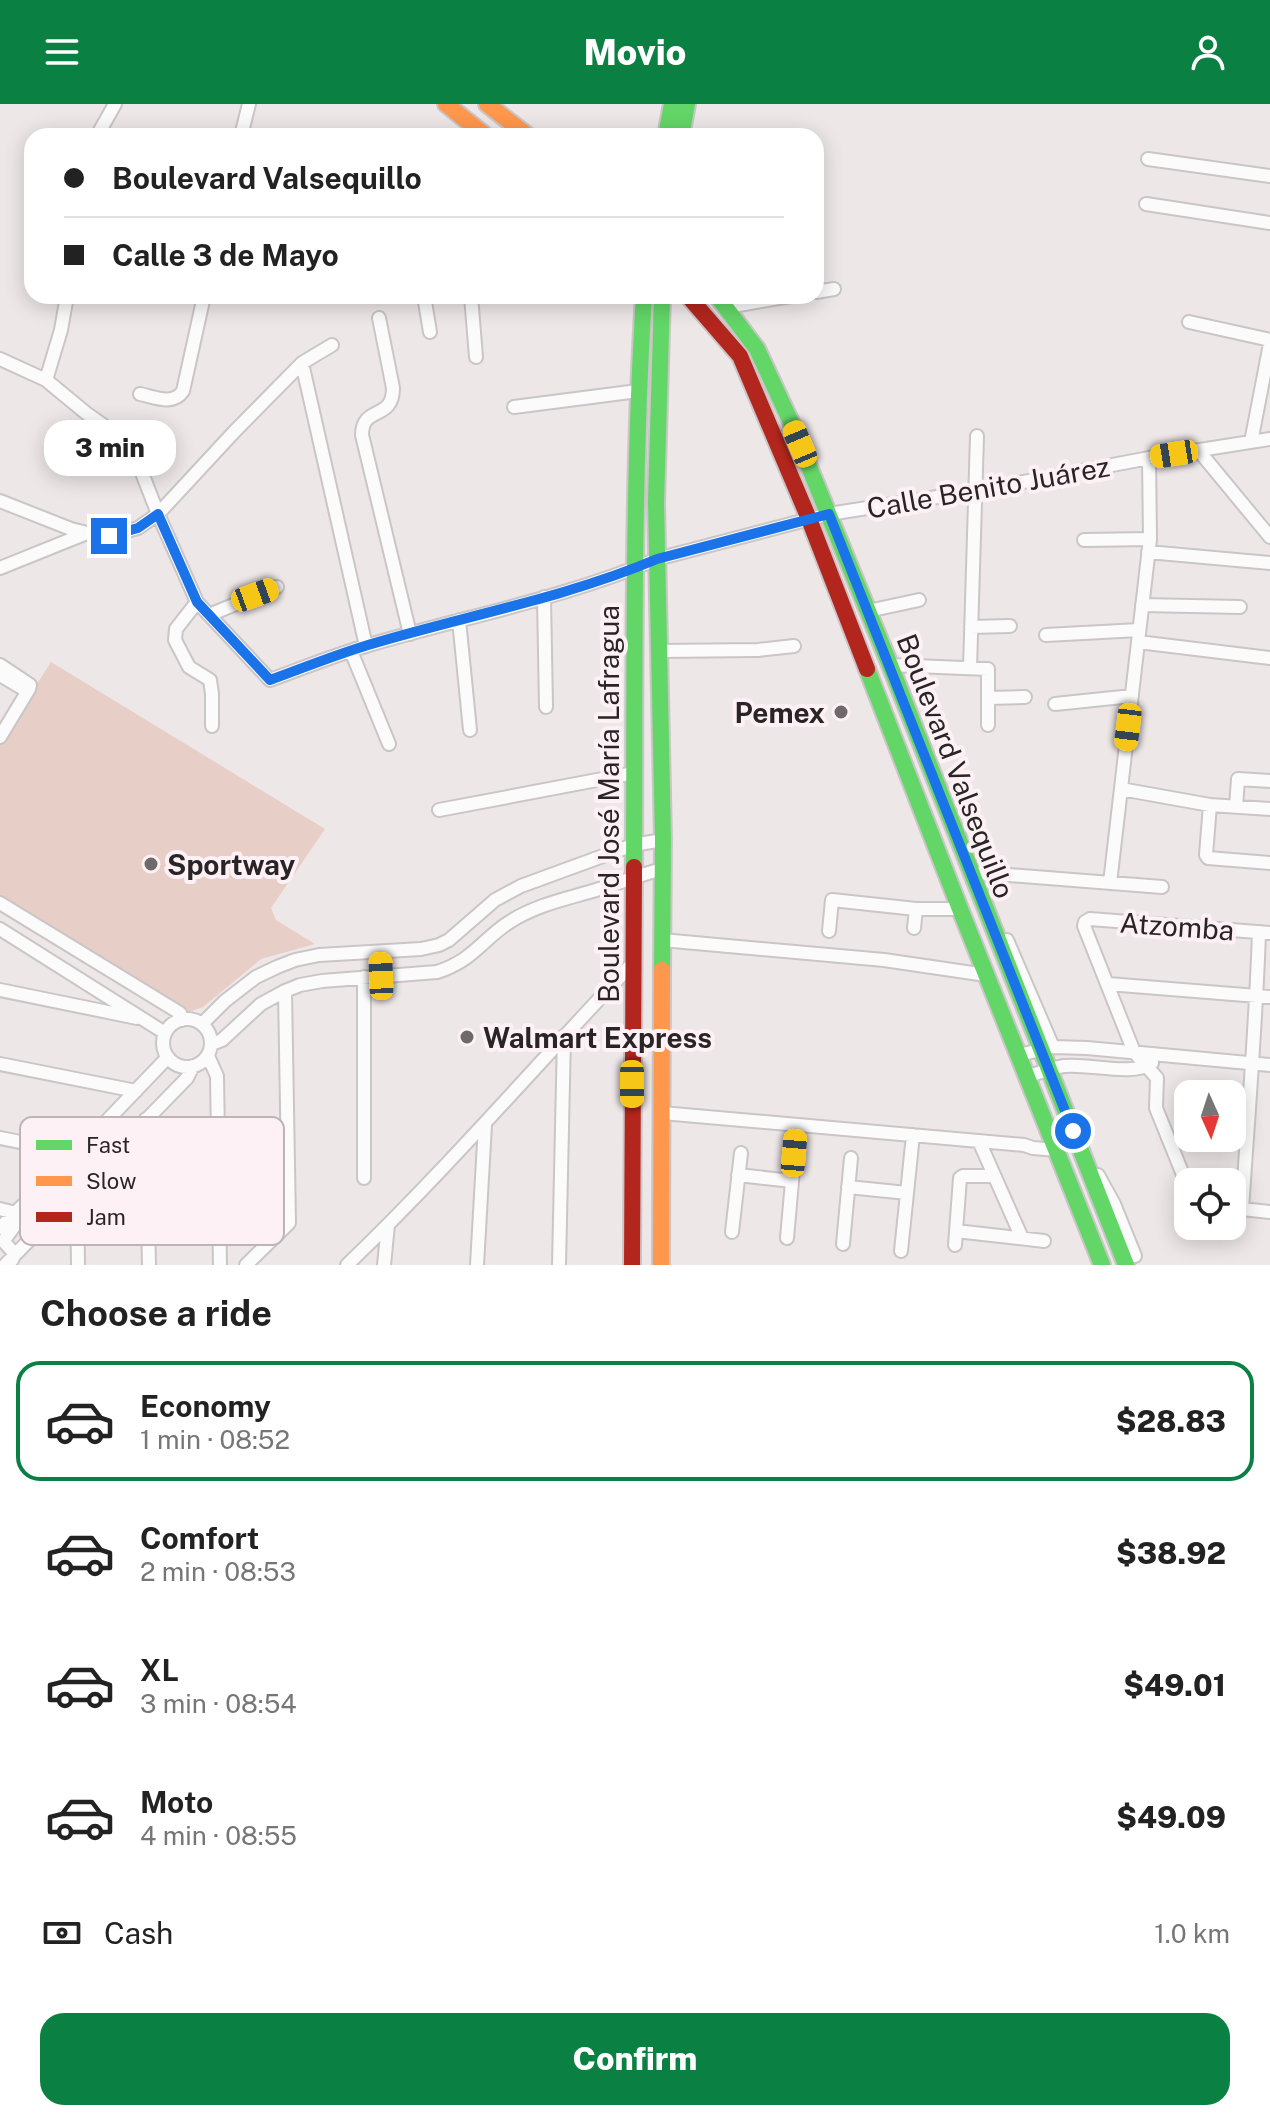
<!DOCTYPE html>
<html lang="en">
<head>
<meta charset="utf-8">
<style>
  body { margin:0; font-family:"Public Sans",sans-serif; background:#f2f2f2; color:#222; height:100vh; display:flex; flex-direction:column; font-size:30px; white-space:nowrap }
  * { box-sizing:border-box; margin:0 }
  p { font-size:26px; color:#767676 }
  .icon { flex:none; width:44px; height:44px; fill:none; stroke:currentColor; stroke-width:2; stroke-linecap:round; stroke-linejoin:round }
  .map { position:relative; height:1161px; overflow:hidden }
  .details { display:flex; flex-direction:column; background:#fff; flex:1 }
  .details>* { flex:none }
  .hud { position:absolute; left:24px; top:24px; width:800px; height:176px; border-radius:24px; box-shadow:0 4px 20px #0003; display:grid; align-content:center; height:176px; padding:0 40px; background:#fff }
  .needle { width:52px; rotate:177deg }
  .fabs { position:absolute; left:1174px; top:976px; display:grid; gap:16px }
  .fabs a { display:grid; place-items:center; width:72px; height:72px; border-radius:16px; background:#fff; box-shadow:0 4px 20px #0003; font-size:40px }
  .end { position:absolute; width:36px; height:36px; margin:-18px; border:10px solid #1a73e8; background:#fff; box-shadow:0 0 0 4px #fff }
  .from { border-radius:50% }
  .bubble { position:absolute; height:56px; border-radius:24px; background:#fff; box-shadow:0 4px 20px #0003; font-size:26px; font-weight:800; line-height:56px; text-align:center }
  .car { position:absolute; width:24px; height:48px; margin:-24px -12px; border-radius:10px; box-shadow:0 0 6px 2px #0007; background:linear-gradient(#f5c518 24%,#345 0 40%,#f5c518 0 76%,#345 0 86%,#f5c518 0) }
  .hud b { display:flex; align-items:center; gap:28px; height:76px; font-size:30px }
  .hud b+b { border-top:2px solid #e0e0e0 }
  .hud i { width:20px; height:20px; background:#222 }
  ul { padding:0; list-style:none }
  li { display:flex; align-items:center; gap:24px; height:120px; margin:0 16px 12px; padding:0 24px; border:4px solid transparent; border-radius:24px }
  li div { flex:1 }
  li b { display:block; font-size:30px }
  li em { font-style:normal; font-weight:800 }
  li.active { border-color:#0b8043 }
  li>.icon { width:72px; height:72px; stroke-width:1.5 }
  h2 { padding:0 40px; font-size:36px; line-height:96px }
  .pay { display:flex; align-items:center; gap:20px; height:88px; padding:0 40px; font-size:30px }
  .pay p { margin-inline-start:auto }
  .button { display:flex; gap:16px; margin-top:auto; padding:16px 40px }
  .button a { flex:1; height:92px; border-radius:24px; background:#0b8043; color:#fff; font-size:32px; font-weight:800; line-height:92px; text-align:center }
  header { display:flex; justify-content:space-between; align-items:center; height:104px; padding:0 40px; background:#0b8043; color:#fff; font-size:36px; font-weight:800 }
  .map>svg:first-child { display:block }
  .green { fill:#e7cec7 }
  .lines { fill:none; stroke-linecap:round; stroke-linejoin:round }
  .street-casing { stroke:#cac5c6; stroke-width:16 }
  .fast-casing { stroke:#cac5c6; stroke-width:20 }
  .slow-casing { stroke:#cac5c6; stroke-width:20 }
  .jam-casing { stroke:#cac5c6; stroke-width:20 }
  .street { stroke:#fcfbfc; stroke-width:12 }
  .fast { stroke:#63d668; stroke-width:16 }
  .slow { stroke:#ff974d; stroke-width:16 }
  .jam { stroke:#b3261e; stroke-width:16 }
  .route { stroke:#1a73e8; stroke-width:10 }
  .poi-dot { fill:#6e696a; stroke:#fef1f5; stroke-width:3 }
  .labels { text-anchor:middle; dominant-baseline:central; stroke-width:8; stroke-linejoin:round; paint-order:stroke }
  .street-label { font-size:28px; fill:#292526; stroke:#fef1f5 }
  .poi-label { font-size:28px; font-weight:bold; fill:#292526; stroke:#fef1f5; text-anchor:start }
  .key { fill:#fef1f5; stroke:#beb4b7; stroke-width:2 }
  .key-label { font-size:22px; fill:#292526 }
</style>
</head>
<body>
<header><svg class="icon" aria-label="menu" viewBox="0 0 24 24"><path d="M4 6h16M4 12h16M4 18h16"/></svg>Movio<svg class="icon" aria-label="person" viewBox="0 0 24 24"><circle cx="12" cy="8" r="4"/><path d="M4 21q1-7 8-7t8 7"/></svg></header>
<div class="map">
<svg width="1270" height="1161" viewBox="0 0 1270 1161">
  <rect width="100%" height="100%" fill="#eee7e8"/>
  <!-- green -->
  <path class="green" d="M51 558 325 725 271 804 276 816 315 840 261 855 203 903 186 909 168 900 0 795V638Z"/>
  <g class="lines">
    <!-- street casing -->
    <g class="street-casing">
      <path id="street" d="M97 32 115 0
        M241 32 249 0
        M1148 55 1270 72
        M1146 100 1270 119
        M816 188 834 185
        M424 192 430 228
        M471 192 476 253
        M727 203 791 192
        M379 214 393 284C393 317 362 301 362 331L410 530
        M1189 218 1270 236
        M0 255 46 276 86 309 127 338 135 351 158 410 197 498 270 576C303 564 335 551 369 541 464 513 565 494 657 455L829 410 976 387 1149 354 1270 335
        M302 259 366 542
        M46 276 61 226 67 192
        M140 290C155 293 173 302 183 287L204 192
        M514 303 638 287
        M1251 338 1270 240
        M1199 347 1270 433
        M0 397 71 425 87 429 109 432 138 424 158 410 234 328 302 259 332 241
        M1084 436 1150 435
        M1148 448 1270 459
        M0 464 87 429
        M544 493 546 603
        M197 498 176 525 175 536 189 563 210 576 212 590V622
        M1142 501 1240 503
        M868 507 919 496
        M209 511 277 483
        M459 516 470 626
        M971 523 1010 522
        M1046 531 1139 526
        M1138 538 1270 554
        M351 547 389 640
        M659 547 758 546 794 542
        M0 561 30 581 29 585 0 633
        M890 561 988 565V621
        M970 564 977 332
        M0 571 22 584
        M988 594 1025 593
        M1055 600 1132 592
        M1121 685 1210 701 1270 705
        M1210 701 1206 751 1208 754 1270 759
        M1236 703 1238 675 1270 677
        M439 706 634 669
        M971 771 984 769 1162 783
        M1110 779 1150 435 1149 354
        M0 799 180 909 182 916
        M914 824 916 805
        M0 825 165 929
        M829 827 832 796 916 805H960
        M662 836 884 856 986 871
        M1007 836 1053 943
        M364 873V1074
        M1108 880 1270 893
        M0 886 137 914
        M163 939a24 24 0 1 1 48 0a24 24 0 1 1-48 0Z
        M202 920 225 897 256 873 277 863 295 856 319 851 421 845 439 841 449 836 495 796 521 782 633 741 663 736
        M212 940 222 936 261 900 285 887 300 881 322 877 437 868C472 857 481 837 508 819 535 801 566 795 596 786 619 779 640 771 662 765
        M1019 951 1053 943 1087 944 1270 961
        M208 952 217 972 220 1161
        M0 960 136 987
        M1028 972C1039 969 1052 964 1064 962 1089 959 1132 973 1152 959
        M662 1009 1024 1041 1033 1044 1057 1046
        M146 1015 149 1161
        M0 1034 76 1049
        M979 1037 1022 1134
        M738 1071 792 1077
        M1098 1071 1114 1100 1135 1152
        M848 1083 907 1089
        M1188 1083 1156 1004 1157 974 1134 948 1084 822 1085 818 1090 815 1270 829
        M77 1087 78 1161
        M1232 1104 1270 1108
        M0 1105 16 1109 18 1117 5 1135V1139L15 1150 12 1156
        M1242 1106C1248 1013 1256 920 1259 828
        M0 1124 76 1049 168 953
        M956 1127 1044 1137
        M732 1128 741 1049
        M787 1134 797 1021
        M843 1140 851 1054
        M955 1141 960 1074 963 1072H994
        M901 1147 913 1031
        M5 1161 187 974 193 962
        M246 1161 289 1119 285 887
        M347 1161C447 1065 537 960 632 860
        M384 1161 388 1121
        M477 1161 485 1021
        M559 1161 564 932"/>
    </g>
    <!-- fast casing -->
    <g class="fast-casing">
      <path id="fast" d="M666 32 672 0
        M681 32 687 0
        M662 192 656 398 663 736 662 866
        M717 192 757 245 790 316 890 561 1126 1161
        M867 565 960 805 1102 1161
        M634 763C635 573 632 382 644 192"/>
    </g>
    <!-- slow casing -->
    <g class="slow-casing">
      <path id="slow" d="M446 0 486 32
        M487 0 528 32
        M661 1161 662 866"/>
    </g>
    <!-- jam casing -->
    <g class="jam-casing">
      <path id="jam" d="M688 192 740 252 809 415 867 565
        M632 1161 634 763"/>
    </g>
    <!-- street -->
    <use href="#street" class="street"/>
    <!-- fast -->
    <use href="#fast" class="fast"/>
    <!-- slow -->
    <use href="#slow" class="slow"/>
    <!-- jam -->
    <use href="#jam" class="jam"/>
  </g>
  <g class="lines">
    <!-- route -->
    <path class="route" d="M109 432 138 424 158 410 197 498 270 576C303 564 335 551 368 541 464 512 565 494 657 455L829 410 1073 1027"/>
  </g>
  <!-- markers -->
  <g class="poi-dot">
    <circle cx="841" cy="608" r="8"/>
    <circle cx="151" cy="760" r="8"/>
    <circle cx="467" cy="933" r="8"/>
  </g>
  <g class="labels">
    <!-- street labels -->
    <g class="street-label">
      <text transform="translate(988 383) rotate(-10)">Calle Benito Juárez</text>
      <text transform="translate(956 662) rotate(69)">Boulevard Valsequillo</text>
      <text transform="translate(608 700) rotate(-90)">Boulevard José María Lafragua</text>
      <text transform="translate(1177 822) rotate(4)">Atzomba</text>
    </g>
    <!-- poi labels -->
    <g class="poi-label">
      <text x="825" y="608" text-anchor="end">Pemex</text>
      <text x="167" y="760">Sportway</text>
      <text x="483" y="933">Walmart Express</text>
    </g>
  </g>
  <!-- legend -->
  <rect x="20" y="1013" width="264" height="128" rx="12" class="key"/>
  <rect x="36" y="1036" width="36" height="10" fill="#63d668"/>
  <rect x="36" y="1072" width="36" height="10" fill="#ff974d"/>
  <rect x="36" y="1108" width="36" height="10" fill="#b3261e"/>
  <g class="key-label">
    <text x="86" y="1049">Fast</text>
    <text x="86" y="1085">Slow</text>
    <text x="86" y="1121">Jam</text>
  </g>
</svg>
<div class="fabs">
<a><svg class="needle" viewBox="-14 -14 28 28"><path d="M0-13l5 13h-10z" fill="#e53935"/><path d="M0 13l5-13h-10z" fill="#767676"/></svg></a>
<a><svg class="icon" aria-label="locate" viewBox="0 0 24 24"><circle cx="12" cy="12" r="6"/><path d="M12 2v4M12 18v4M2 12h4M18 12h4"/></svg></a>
</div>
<i class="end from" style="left:1073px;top:1027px"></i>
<i class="end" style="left:109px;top:432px"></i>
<div class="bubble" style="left:44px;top:316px;width:132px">3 min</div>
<i class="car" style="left:800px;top:340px;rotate:337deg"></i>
<i class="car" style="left:1174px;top:350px;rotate:261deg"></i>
<i class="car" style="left:255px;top:491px;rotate:70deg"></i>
<i class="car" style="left:1128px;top:623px;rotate:187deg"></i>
<i class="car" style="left:381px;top:872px;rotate:358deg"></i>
<i class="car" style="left:632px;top:980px;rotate:180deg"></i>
<i class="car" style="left:794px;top:1049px;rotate:5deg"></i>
<div class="hud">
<b><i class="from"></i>Boulevard Valsequillo</b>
<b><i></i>Calle 3 de Mayo</b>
</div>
</div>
<section class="details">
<h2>Choose a ride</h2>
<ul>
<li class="active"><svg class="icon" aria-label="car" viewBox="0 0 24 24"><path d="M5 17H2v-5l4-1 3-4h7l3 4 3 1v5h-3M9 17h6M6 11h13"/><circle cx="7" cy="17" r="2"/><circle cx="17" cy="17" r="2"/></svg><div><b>Economy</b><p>1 min · 08:52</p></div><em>$28.83</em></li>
<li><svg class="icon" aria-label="car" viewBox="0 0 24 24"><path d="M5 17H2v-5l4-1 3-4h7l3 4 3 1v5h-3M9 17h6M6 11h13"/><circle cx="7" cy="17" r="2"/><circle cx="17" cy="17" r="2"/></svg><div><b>Comfort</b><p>2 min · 08:53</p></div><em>$38.92</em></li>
<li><svg class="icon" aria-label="car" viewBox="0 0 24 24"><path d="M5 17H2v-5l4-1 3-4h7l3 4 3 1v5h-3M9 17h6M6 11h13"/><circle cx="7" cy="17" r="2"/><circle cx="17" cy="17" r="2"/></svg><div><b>XL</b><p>3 min · 08:54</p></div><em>$49.01</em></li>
<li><svg class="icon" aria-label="car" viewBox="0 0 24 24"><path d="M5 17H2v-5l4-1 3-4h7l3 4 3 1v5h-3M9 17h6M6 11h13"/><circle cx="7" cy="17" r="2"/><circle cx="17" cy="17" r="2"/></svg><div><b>Moto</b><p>4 min · 08:55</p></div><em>$49.09</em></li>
</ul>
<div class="pay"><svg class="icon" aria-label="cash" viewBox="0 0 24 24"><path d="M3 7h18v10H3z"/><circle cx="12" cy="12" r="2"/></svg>Cash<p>1.0 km</p></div>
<div class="button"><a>Confirm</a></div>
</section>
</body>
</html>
